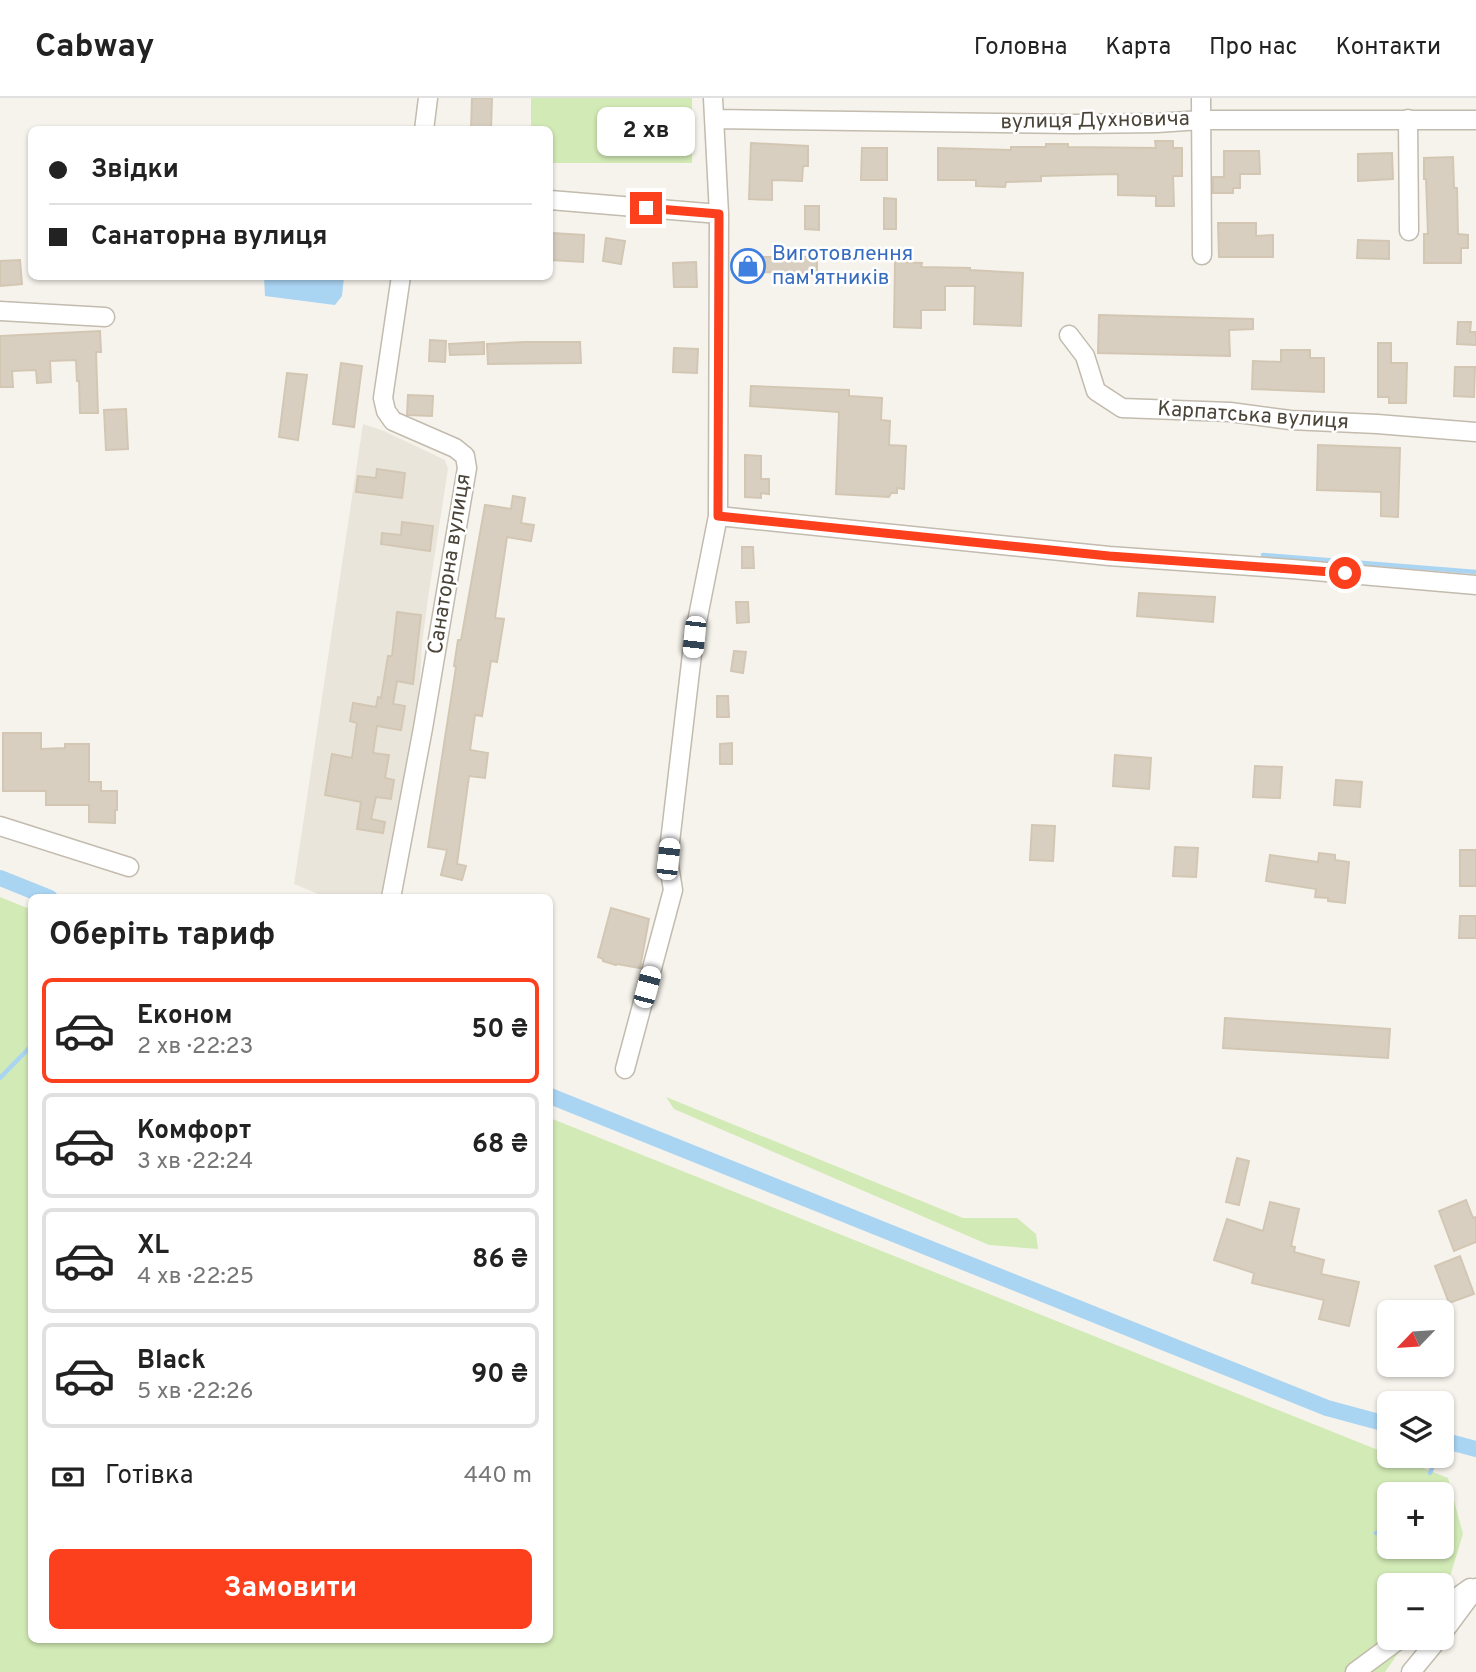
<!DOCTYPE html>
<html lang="uk">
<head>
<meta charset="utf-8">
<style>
  body { margin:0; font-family:Overpass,sans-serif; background:#f6f6f6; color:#222; height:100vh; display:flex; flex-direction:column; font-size:26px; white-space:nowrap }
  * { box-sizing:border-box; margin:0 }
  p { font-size:23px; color:#767676 }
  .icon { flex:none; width:38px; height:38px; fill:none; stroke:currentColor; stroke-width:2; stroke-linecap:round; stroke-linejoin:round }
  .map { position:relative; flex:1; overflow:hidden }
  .details { position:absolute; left:28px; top:796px; width:525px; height:749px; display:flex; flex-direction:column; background:#fff; border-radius:10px; box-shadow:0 2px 5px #0004 }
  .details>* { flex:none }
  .banner { position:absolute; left:28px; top:28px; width:525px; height:154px; border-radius:10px; box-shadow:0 2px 5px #0004; display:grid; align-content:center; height:154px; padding:0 21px; background:#fff }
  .needle { width:46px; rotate:245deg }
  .fabs { position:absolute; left:1377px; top:1202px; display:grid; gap:14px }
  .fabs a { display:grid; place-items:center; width:77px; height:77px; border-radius:10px; background:#fff; box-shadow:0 2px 5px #0004; font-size:35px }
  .end { position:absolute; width:32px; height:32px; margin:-16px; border:9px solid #fc3f1d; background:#fff; box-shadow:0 0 0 4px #fff }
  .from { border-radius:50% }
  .bubble { position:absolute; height:49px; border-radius:10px; background:#fff; box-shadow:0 2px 5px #0004; font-size:23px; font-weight:700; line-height:49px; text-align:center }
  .car { position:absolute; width:21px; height:42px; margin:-21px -10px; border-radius:9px; box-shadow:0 0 5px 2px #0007; background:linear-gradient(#fff 24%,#345 0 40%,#fff 0 76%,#345 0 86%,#fff 0) }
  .banner b { display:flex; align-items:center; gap:24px; height:66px; font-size:26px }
  .banner b+b { border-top:2px solid #e0e0e0 }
  .banner i { width:18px; height:18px; background:#222 }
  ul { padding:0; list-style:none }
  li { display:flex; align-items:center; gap:21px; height:105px; margin:0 14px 10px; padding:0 7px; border:4px solid #e0e0e0; border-radius:10px }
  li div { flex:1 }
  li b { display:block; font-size:26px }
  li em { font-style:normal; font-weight:700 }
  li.selected { border-color:#fc3f1d }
  li>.icon { width:63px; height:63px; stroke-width:1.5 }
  h2 { padding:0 21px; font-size:32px; line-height:84px }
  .pay { display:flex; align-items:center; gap:18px; height:77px; padding:0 21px; font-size:26px }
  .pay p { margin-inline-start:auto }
  .button { display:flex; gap:14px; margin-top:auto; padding:14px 21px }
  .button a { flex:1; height:80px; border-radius:10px; background:#fc3f1d; color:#fff; font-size:28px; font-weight:700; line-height:80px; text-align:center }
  header { display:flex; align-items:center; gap:42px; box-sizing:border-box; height:98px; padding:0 35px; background:#fff; border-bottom:2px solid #e0e0e0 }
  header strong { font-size:33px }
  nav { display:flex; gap:38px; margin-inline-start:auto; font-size:24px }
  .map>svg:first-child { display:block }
  .residential { fill:#eae5da }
  .green { fill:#d2eab5; fill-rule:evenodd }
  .water { fill:#a9d4f2 }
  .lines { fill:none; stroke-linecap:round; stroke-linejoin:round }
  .stream { stroke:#a9d4f2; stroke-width:4.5 }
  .canal { stroke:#a9d4f2; stroke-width:16 }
  .building { fill:#d8cfc1; stroke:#d3c7b4; stroke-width:2 }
  .street-casing { stroke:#c2bbae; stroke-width:21 }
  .street { stroke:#fff; stroke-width:18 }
  .route { stroke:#fc3f1d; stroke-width:9 }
  .labels { text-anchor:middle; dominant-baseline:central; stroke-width:5; stroke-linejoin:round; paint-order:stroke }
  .street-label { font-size:21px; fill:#4b4439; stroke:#fff }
  .shop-label { font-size:21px; fill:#366cbe; stroke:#fff; text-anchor:start }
</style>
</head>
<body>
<header>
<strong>Cabway</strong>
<nav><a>Головна</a><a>Карта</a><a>Про нас</a><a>Контакти</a></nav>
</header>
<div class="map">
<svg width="1476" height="1574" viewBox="0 0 1476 1574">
  <rect width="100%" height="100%" fill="#f6f3ec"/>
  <!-- residential -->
  <path class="residential" d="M363 326 384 333 445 362 448 371 428 500 422 546 419 596 385 800H328L294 786Z"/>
  <!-- green -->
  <path class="green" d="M531 0H692V65H550V32L531 31Z
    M0 799 32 812V1542H550V1020L1448 1380 1463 1436 1448 1485 1442 1494V1488H1390V1540H1409L1385 1574H0ZM1390 1396H1442V1449H1390Z
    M666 999 963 1120H1017L1036 1136 1038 1151 989 1147 674 1011Z"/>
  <!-- water -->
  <path class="water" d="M264 179H344L342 198 335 207 265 198Z"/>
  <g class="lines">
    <!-- stream -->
    <path class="stream" d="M1263 457 1476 474
      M0 980 32 947
      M1442 1347 1444 1342
      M1430 1375 1437 1358
      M1420 1396 1423 1390
      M1376 1435 1390 1433"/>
    <!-- canal -->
    <path class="canal" d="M0 780 50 800
      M550 998 1327 1310 1390 1327
      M1442 1342 1476 1351"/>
  </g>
  <!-- building -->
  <path class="building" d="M472 0H492L491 32H471Z
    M1155 43H1173V50H1182V78H1173L1174 108H1156V98L1118 97V76L1041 78V83L1006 84 1005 89 976 88V82H938V50L1011 52V49H1046V46H1068V49L1156 50Z
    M751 45 808 48V68H803L802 83 772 82V102L749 101Z
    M862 50H887V82H861Z
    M1224 53H1259L1260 76H1240V90H1233V95H1213V79H1224Z
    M1392 55 1393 81 1358 83V56Z
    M1453 59 1454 90H1457L1458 136 1468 137V150H1461V165H1424V136H1428L1426 81H1424V60Z
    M884 100 896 101V131H884Z
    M805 108H819V132L805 131Z
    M1218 125H1256V138L1273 137V159H1219Z
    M552 135 584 137 583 164 551 162Z
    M606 140 625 143 621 166 603 163Z
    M1358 142 1389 143V161L1357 160Z
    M737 159H817V178L775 179V174L738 175Z
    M20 162 22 186 0 188V163Z
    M696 164 697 189H674L673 165Z
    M895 164 922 165 921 169 970 170V172L1023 175 1021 228 974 226 975 188H945V212H921V230L894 229Z
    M1099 217 1253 221V231L1229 232 1230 258 1098 255Z
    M1458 224H1471L1470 234H1476V247L1457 246Z
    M100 233 101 254H96L98 315H80L79 283H77L76 262 50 263 51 284 37 285 36 272 12 273 13 289H0V238Z
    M430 242 446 243 445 264 429 263Z
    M484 244V256L450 257 449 246Z
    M524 244H580L581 265 488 266 487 246Z
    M1378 245H1391V265H1407L1406 305H1389V299H1378Z
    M674 250 698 251 697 275 673 274Z
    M1281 252H1310V260H1324V294L1252 291 1253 263 1281 264Z
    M341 265 362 268 354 329 333 326Z
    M1455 269H1475L1474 299 1454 298Z
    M287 275 307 277 298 342 279 339Z
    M751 288 849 292V298L882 300 881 322 890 323 889 347 906 348 904 391 897 390V395H891L889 399 836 396 839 314 750 308Z
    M408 297 433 298 432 318 407 317Z
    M126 311 128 351 106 352 104 312Z
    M1318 347 1400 350 1398 419 1381 418V394L1317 392Z
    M745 357 761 358V381H769V396L761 395V400L745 399Z
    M377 371 405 375 402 400 356 394 358 378 376 380Z
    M513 398 525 400 521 425 534 427 531 443 507 439 495 520 504 521 497 564 491 563 482 618 475 617 470 652 488 655 485 680 469 678 457 766 466 768 462 782 441 777 447 752 428 749 456 569 454 568 458 542H461L485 407 511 411Z
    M402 424 433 428 430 453 381 446 382 435 401 437Z
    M742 449H753L754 470H742Z
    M1139 495 1215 499 1213 524 1137 518Z
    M736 504H748L749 524 737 525Z
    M397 514 421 517 413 586 397 583 393 606 405 608 401 632 377 628 373 655 389 657 385 680 394 682 391 701 376 699 371 721 385 724 383 735 357 731 361 704 325 697 332 656 352 660 357 625 350 623 353 605 376 609 378 599 381 600 388 558H392Z
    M734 553 746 554 743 575 731 573Z
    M717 598H728L729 619H717Z
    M3 635H41V651L65 650V646H89V684H101V693H117V712H115V725L89 724V707H46V693H3Z
    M732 645V666H720V646Z
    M1115 657 1151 660 1149 691 1113 688Z
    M1255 668 1282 669 1280 700 1253 699Z
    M1336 682 1362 684 1360 709 1334 707Z
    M1032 727 1055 728 1053 763 1030 762Z
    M1175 749 1198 750 1196 779 1173 778Z
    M1460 752H1476V788H1460Z
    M1319 755 1335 757V762L1349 764 1345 805 1328 803V800L1315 799 1316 791 1266 783 1270 757 1318 764Z
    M611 810 649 821 640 870 617 866 616 867 603 863V861L598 859Z
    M1460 818H1476V840H1459Z
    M1225 920 1390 931 1388 960 1223 950Z
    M1237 1060 1249 1063 1239 1107 1226 1104Z
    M1466 1102 1473 1120 1476 1119V1144L1454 1153 1439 1113Z
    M1270 1104 1299 1111 1291 1148 1295 1149 1294 1154 1324 1162 1321 1176 1359 1184 1349 1228 1319 1221 1324 1202 1252 1185 1254 1175 1214 1162 1227 1121 1263 1133Z
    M1460 1158 1474 1196 1449 1205 1435 1168Z"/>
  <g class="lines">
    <!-- street casing -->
    <g class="street-casing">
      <path id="street" d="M713 0 719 116 718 418 1109 458 1292 471 1476 487
        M1201 0 1202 157
        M714 21 1073 26 1157 25 1201 22H1476
        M1408 21 1409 133
        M424 32 428 0
        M550 102 719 116
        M0 213 105 219
        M1069 237 1085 258 1096 293 1122 310 1230 314 1290 322 1377 326 1476 334
        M0 728 129 769
        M391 800 423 630 467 370 465 358 455 350 393 323 386 313 383 300 401 178
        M625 971 673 792 668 761 694 539 718 418
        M1442 1510 1470 1490
        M1442 1536 1476 1490
        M1355 1574 1401 1540
        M1411 1574 1439 1540"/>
    </g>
    <!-- street -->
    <use href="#street" class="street"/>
  </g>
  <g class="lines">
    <!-- route -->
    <path class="route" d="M646 110 719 116 718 418 1109 458 1345 475"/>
  </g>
  <!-- icons -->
  <defs>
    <g id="shop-ring" transform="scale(1.75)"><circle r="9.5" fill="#fff" stroke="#3f7fe0" stroke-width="1.5"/><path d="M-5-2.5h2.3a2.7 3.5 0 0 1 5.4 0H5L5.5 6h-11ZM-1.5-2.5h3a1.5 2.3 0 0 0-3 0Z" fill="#3f7fe0"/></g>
  </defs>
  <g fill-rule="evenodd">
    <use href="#shop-ring" x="748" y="168"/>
  </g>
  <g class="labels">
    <!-- street labels -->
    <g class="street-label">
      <text transform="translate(1095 23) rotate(-1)">вулиця Духновича</text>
      <text transform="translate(1253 318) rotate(4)">Карпатська вулиця</text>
      <text transform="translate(450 466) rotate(-81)">Санаторна вулиця</text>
    </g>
    <!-- shop labels -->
    <g class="shop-label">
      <text x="772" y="156">Виготовлення<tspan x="772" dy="24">пам'ятників</tspan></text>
    </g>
  </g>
</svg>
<div class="fabs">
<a><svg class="needle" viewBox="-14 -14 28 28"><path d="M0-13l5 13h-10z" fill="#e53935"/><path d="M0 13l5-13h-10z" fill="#767676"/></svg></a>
<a><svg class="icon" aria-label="layers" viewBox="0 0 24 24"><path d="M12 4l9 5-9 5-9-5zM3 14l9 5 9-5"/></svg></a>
<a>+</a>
<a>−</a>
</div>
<i class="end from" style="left:1345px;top:475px"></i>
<i class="end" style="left:646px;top:110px"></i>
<div class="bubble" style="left:597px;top:9px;width:98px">2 хв</div>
<i class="car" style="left:694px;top:539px;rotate:186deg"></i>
<i class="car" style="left:668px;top:761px;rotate:6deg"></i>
<i class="car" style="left:647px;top:889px;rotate:15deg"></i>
<div class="banner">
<b><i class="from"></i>Звідки</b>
<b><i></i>Санаторна вулиця</b>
</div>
<section class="details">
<h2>Оберіть тариф</h2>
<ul>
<li class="selected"><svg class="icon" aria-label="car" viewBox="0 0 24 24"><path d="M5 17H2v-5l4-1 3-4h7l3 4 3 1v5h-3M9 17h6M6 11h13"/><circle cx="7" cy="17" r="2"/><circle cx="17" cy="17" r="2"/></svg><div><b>Економ</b><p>2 хв · 22:23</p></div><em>50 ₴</em></li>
<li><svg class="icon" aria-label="car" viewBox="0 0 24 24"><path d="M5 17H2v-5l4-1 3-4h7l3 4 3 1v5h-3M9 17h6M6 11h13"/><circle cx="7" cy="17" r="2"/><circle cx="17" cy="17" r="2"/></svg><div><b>Комфорт</b><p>3 хв · 22:24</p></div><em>68 ₴</em></li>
<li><svg class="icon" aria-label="car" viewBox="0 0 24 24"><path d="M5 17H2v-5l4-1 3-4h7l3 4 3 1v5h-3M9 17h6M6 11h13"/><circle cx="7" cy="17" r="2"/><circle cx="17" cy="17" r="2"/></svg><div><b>XL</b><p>4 хв · 22:25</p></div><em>86 ₴</em></li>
<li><svg class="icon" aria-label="car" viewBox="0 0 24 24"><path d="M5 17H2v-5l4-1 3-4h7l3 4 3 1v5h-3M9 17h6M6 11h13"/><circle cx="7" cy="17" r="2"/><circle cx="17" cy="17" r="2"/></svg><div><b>Black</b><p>5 хв · 22:26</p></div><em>90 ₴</em></li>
</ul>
<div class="pay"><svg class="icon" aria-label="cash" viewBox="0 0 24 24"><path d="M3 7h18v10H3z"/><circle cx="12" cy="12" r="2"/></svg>Готівка<p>440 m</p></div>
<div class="button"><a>Замовити</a></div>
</section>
</div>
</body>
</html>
